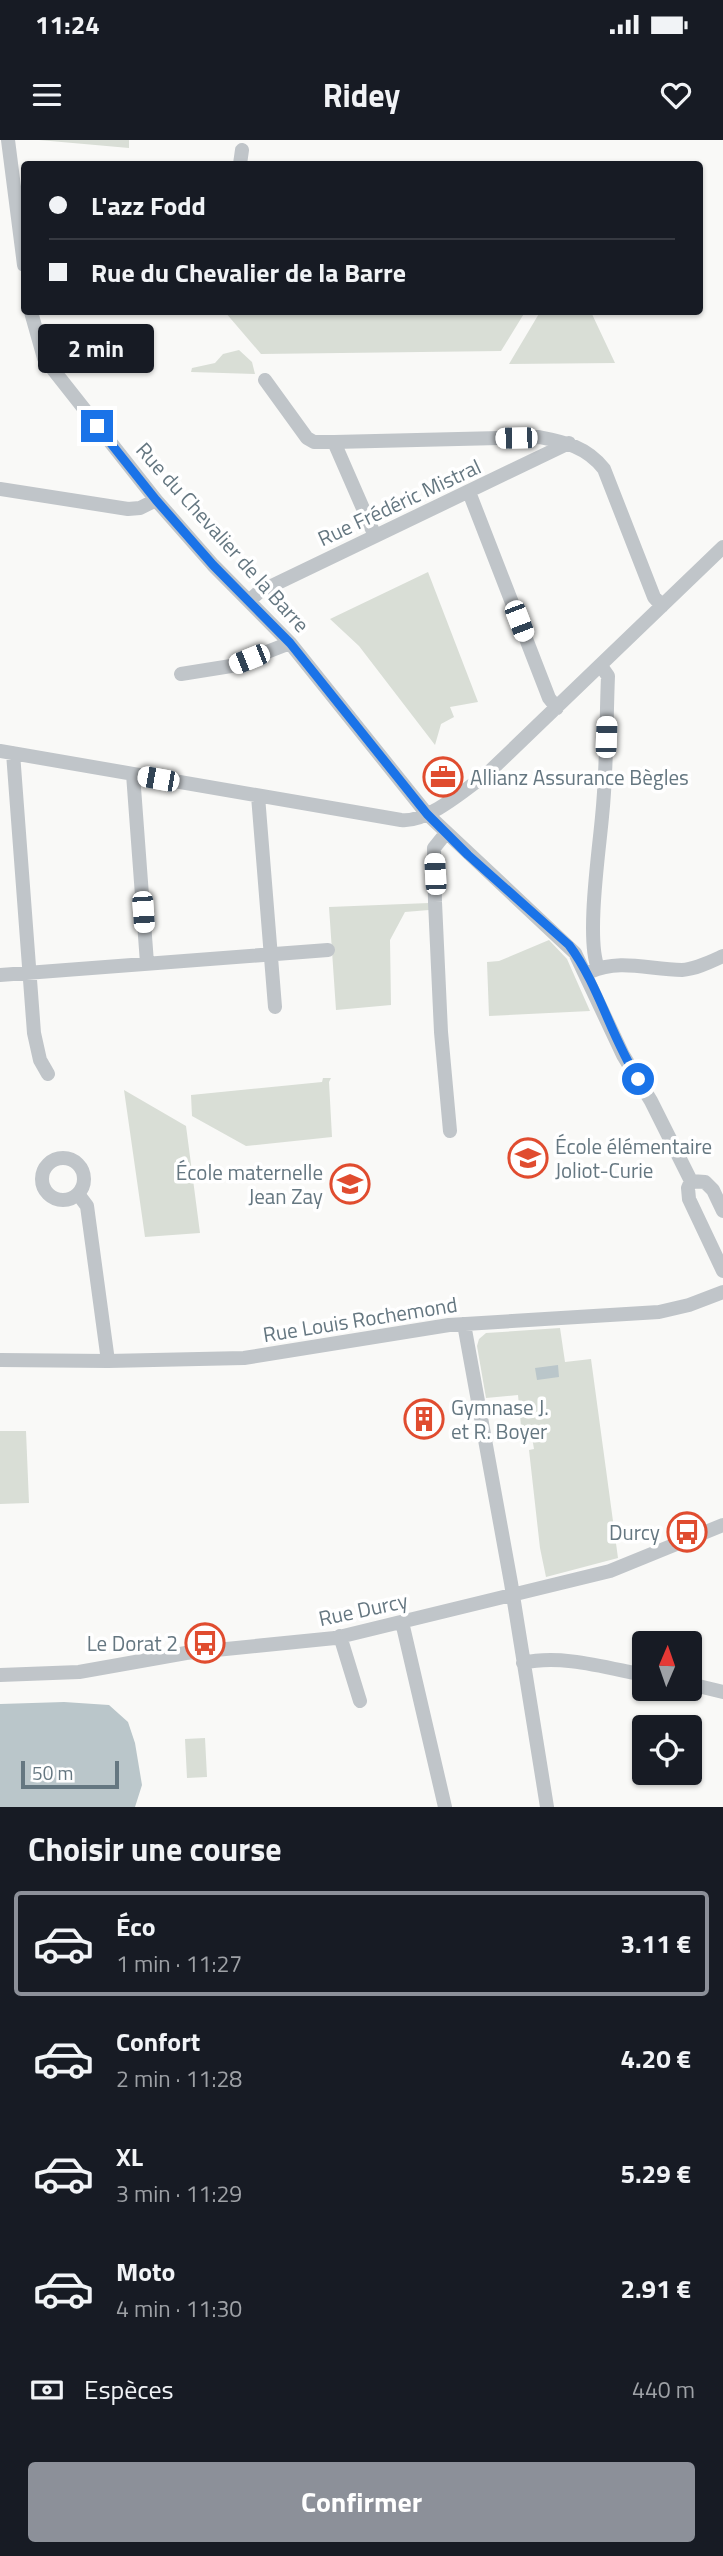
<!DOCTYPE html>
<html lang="fr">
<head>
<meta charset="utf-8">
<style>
  body { margin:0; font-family:"Titillium Web",sans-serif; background:#20242c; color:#f1f3f6; height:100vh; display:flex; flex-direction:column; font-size:26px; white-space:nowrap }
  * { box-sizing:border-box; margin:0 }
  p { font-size:23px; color:#9ea1a6 }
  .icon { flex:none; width:38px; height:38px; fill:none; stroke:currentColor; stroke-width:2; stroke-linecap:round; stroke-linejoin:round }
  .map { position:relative; height:1667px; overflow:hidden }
  .panel { display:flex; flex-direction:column; background:#171b24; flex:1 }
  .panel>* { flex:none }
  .banner { position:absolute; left:21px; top:21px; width:682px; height:154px; border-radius:7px; box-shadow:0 2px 5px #0004; display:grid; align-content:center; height:154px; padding:0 28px; background:#171b24 }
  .needle { width:46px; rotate:2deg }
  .buttons { position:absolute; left:632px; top:1491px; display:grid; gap:14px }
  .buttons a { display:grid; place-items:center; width:70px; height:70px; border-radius:7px; background:#171b24; box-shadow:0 2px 5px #0004; font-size:35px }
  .scale { position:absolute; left:21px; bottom:18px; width:98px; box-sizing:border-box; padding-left:7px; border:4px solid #657781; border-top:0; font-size:19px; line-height:24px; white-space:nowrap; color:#657781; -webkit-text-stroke:5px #fff; paint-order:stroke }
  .end { position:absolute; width:32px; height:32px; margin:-16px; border:9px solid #1a73e8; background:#fff; box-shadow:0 0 0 4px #fff }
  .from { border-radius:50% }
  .bubble { position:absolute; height:49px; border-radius:7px; background:#171b24; box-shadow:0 2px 5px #0004; font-size:23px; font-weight:700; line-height:49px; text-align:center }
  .car { position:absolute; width:21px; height:42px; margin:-21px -10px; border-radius:9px; box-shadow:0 0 5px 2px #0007; background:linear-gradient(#fff 24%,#345 0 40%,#fff 0 76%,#345 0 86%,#fff 0) }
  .banner b { display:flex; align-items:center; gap:24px; height:66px; font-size:26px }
  .banner b+b { border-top:2px solid #363941 }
  .banner i { width:18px; height:18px; background:#f1f3f6 }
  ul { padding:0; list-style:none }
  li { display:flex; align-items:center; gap:21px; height:105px; margin:0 14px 10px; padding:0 14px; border:4px solid transparent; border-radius:7px }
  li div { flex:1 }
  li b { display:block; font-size:26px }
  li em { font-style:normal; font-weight:700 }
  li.on { border-color:#8c9099 }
  li>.icon { width:63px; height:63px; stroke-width:1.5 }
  h2 { padding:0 28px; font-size:32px; line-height:84px }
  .pay { display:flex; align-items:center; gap:18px; height:77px; padding:0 28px; font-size:26px }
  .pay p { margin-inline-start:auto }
  .action { display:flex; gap:14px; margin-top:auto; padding:14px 28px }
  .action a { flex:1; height:80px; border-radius:7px; background:#8c9099; color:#fff; font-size:28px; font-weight:700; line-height:80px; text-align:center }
  .status { display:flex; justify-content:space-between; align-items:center; height:49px; padding:0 35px; background:#171b24; direction:ltr }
  .status svg { height:19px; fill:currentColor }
  header { display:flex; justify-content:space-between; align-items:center; height:91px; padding:0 28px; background:#171b24; font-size:32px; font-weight:700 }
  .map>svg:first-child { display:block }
  .green { fill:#d9ded6 }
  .water { fill:#bac6ca }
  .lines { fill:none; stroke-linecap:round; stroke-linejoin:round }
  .minor { stroke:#c0c5c9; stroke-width:14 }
  .route { stroke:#1a73e8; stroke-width:9 }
  .labels { text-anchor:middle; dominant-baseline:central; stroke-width:7; stroke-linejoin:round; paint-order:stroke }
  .street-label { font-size:21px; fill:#657781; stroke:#fff }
  .poi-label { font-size:21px; fill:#657781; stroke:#fff; text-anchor:start }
</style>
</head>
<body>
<div class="status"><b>11:24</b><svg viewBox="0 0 49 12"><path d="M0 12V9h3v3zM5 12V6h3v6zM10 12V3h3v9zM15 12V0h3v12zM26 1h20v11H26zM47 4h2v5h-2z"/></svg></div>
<header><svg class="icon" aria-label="menu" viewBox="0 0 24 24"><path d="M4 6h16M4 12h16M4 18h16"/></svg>Ridey<svg class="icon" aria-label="heart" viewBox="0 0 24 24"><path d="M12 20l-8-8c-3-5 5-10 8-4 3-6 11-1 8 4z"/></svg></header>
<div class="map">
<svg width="723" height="1667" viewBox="0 0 723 1667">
  <rect width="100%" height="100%" fill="#f9f9f7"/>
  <!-- green -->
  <path class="green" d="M39 0H129V8Z
    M225 172H525L501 211 261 214Z
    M540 172H591L615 223 509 224Z
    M239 210 252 222 255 234 191 232 192 228 215 223 223 214Z
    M428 432 478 562 450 567 454 577 441 584 435 605 359 506 330 479Z
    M429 763V770L405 772 390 800 391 865 336 870 329 767Z
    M549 800 567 819 590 871 489 876 487 822 499 821Z
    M323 938H331L329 942 332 997 246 1006 192 976 191 955 322 942Z
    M124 950 186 986 200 1093 145 1097Z
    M560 1188 565 1222 591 1219 618 1418 546 1437 540 1408 529 1310 534 1309 530 1286H521L518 1255 486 1258 477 1206 479 1199 486 1193Z
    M0 1291H26L29 1363 0 1364Z
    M205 1598 207 1637 187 1638 185 1599Z"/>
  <!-- water -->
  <path class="water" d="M558 1225 559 1237 537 1240 535 1228Z
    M64 1562 109 1565 128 1582 135 1603 142 1645 135 1667H0V1564Z"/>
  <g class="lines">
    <!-- minor -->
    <path class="minor" d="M8 0 24 125
      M240 24 242 10
      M31 172 44 218 156 360 213 425 290 503 427 674 575 813 623 915 651 961 691 1041 688 1048 689 1059 723 1131
      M265 240 307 298 314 302H334
      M0 349 128 369 140 368 156 360
      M469 352 549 558 557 568
      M375 396 334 302 539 297C565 302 587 307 604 329L654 457 662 466
      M249 461 259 452 569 303
      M181 534 231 526 290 503
      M0 611 401 680C428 683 467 648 488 633L723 407
      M13 613 34 893 40 920 48 934
      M133 634 147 823
      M258 656 275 867
      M446 693 434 708 435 762 441 892 450 991
      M598 828C586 799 599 711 602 677 607 630 606 583 608 536L601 526
      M590 832C620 818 650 830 682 830 696 829 710 822 723 816
      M0 835 328 810
      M42 1039a21 21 0 1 1 42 0a21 21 0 1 1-42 0Z
      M691 1041 705 1042 713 1050 723 1071
      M78 1054 87 1066 108 1221
      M464 1184 511 1443 547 1667
      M0 1220 108 1221 244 1218 449 1185 659 1172 689 1165 723 1152
      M402 1482 445 1667
      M340 1496 360 1561
      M523 1523C561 1514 607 1528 644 1535
      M0 1535 79 1532 186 1513 335 1498 610 1431 723 1385
      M690 1544 723 1552"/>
  </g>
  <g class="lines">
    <!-- route -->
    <path class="route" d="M97 286 156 360 213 425 290 503 427 674 468 715 569 805C599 845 611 897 638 939"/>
  </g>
  <!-- icons -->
  <defs>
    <g id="office-ring" transform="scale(2.0125)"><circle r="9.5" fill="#fff" stroke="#e04c2f" stroke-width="1.5"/><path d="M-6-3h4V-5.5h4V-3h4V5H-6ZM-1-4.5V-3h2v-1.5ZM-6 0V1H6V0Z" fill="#e04c2f"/></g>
    <g id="school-ring" transform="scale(2.0125)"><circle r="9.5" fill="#fff" stroke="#e04c2f" stroke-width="1.5"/><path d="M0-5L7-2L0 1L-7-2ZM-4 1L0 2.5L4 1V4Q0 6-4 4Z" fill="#e04c2f"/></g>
    <g id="building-ring" transform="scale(2.0125)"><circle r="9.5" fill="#fff" stroke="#e04c2f" stroke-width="1.5"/><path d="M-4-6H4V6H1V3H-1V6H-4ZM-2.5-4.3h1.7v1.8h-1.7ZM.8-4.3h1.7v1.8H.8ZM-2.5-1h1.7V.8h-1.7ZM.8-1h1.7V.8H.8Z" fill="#e04c2f"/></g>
    <g id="bus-ring" transform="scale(2.0125)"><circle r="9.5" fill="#fff" stroke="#e04c2f" stroke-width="1.5"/><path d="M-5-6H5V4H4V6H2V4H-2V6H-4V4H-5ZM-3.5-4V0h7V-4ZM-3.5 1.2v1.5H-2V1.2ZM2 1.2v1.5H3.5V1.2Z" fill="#e04c2f"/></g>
  </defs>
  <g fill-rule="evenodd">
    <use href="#office-ring" x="443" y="637"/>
    <use href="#school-ring" x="528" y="1018"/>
    <use href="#school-ring" x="350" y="1044"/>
    <use href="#building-ring" x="424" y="1279"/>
    <use href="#bus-ring" x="687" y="1392"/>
    <use href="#bus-ring" x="205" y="1503"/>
  </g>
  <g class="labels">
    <!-- street labels -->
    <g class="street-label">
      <text transform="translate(399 362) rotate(-25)">Rue Frédéric Mistral</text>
      <text transform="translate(223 397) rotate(48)">Rue du Chevalier de la Barre</text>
      <text transform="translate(360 1179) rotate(-9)">Rue Louis Rochemond</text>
      <text transform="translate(363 1469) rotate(-12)">Rue Durcy</text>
    </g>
    <!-- poi labels -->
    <g class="poi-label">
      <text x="470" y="637">Allianz Assurance Bègles</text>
      <text x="555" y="1006">École élémentaire<tspan x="555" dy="24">Joliot-Curie</tspan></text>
      <text x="323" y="1032" text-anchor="end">École maternelle<tspan x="323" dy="24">Jean Zay</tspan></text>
      <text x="451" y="1267">Gymnase J.<tspan x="451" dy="24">et R. Boyer</tspan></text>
      <text x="660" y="1392" text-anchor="end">Durcy</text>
      <text x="178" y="1503" text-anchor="end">Le Dorat 2</text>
    </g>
  </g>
</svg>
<div class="buttons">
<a><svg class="needle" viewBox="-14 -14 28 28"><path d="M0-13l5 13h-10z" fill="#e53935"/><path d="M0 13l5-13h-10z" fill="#9ea1a6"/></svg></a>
<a><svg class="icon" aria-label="locate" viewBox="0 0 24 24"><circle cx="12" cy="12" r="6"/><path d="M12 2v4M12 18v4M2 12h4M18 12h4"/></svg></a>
</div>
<div class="scale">50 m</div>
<i class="end from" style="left:638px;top:939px"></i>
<i class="end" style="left:97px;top:286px"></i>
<div class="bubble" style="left:38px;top:184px;width:116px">2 min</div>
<i class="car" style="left:516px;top:298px;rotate:269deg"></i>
<i class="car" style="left:519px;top:481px;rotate:159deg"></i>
<i class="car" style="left:249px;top:519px;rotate:248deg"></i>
<i class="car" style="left:606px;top:597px;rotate:2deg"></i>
<i class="car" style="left:158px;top:639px;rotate:280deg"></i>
<i class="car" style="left:435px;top:734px;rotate:357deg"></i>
<i class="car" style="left:143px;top:772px;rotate:176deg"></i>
<div class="banner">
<b><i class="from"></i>L'azz Fodd</b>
<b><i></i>Rue du Chevalier de la Barre</b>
</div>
</div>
<section class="panel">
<h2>Choisir une course</h2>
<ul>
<li class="on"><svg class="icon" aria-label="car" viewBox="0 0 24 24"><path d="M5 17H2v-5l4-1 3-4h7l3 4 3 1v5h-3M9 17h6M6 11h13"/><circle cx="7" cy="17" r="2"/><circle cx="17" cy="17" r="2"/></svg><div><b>Éco</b><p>1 min · 11:27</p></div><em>3.11 €</em></li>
<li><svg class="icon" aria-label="car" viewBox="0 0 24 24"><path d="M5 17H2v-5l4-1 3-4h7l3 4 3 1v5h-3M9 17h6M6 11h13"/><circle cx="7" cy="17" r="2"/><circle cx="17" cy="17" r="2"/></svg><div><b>Confort</b><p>2 min · 11:28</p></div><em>4.20 €</em></li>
<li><svg class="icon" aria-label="car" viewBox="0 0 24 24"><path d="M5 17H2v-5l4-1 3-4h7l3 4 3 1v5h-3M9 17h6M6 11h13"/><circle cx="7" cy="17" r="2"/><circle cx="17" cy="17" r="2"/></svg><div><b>XL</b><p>3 min · 11:29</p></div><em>5.29 €</em></li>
<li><svg class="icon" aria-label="car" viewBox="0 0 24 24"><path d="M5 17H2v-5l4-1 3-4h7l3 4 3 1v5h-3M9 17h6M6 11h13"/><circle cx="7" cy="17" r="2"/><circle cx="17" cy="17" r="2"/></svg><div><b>Moto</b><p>4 min · 11:30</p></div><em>2.91 €</em></li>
</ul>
<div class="pay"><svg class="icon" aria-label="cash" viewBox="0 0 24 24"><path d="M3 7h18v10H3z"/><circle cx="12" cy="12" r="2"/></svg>Espèces<p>440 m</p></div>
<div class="action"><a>Confirmer</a></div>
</section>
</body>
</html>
